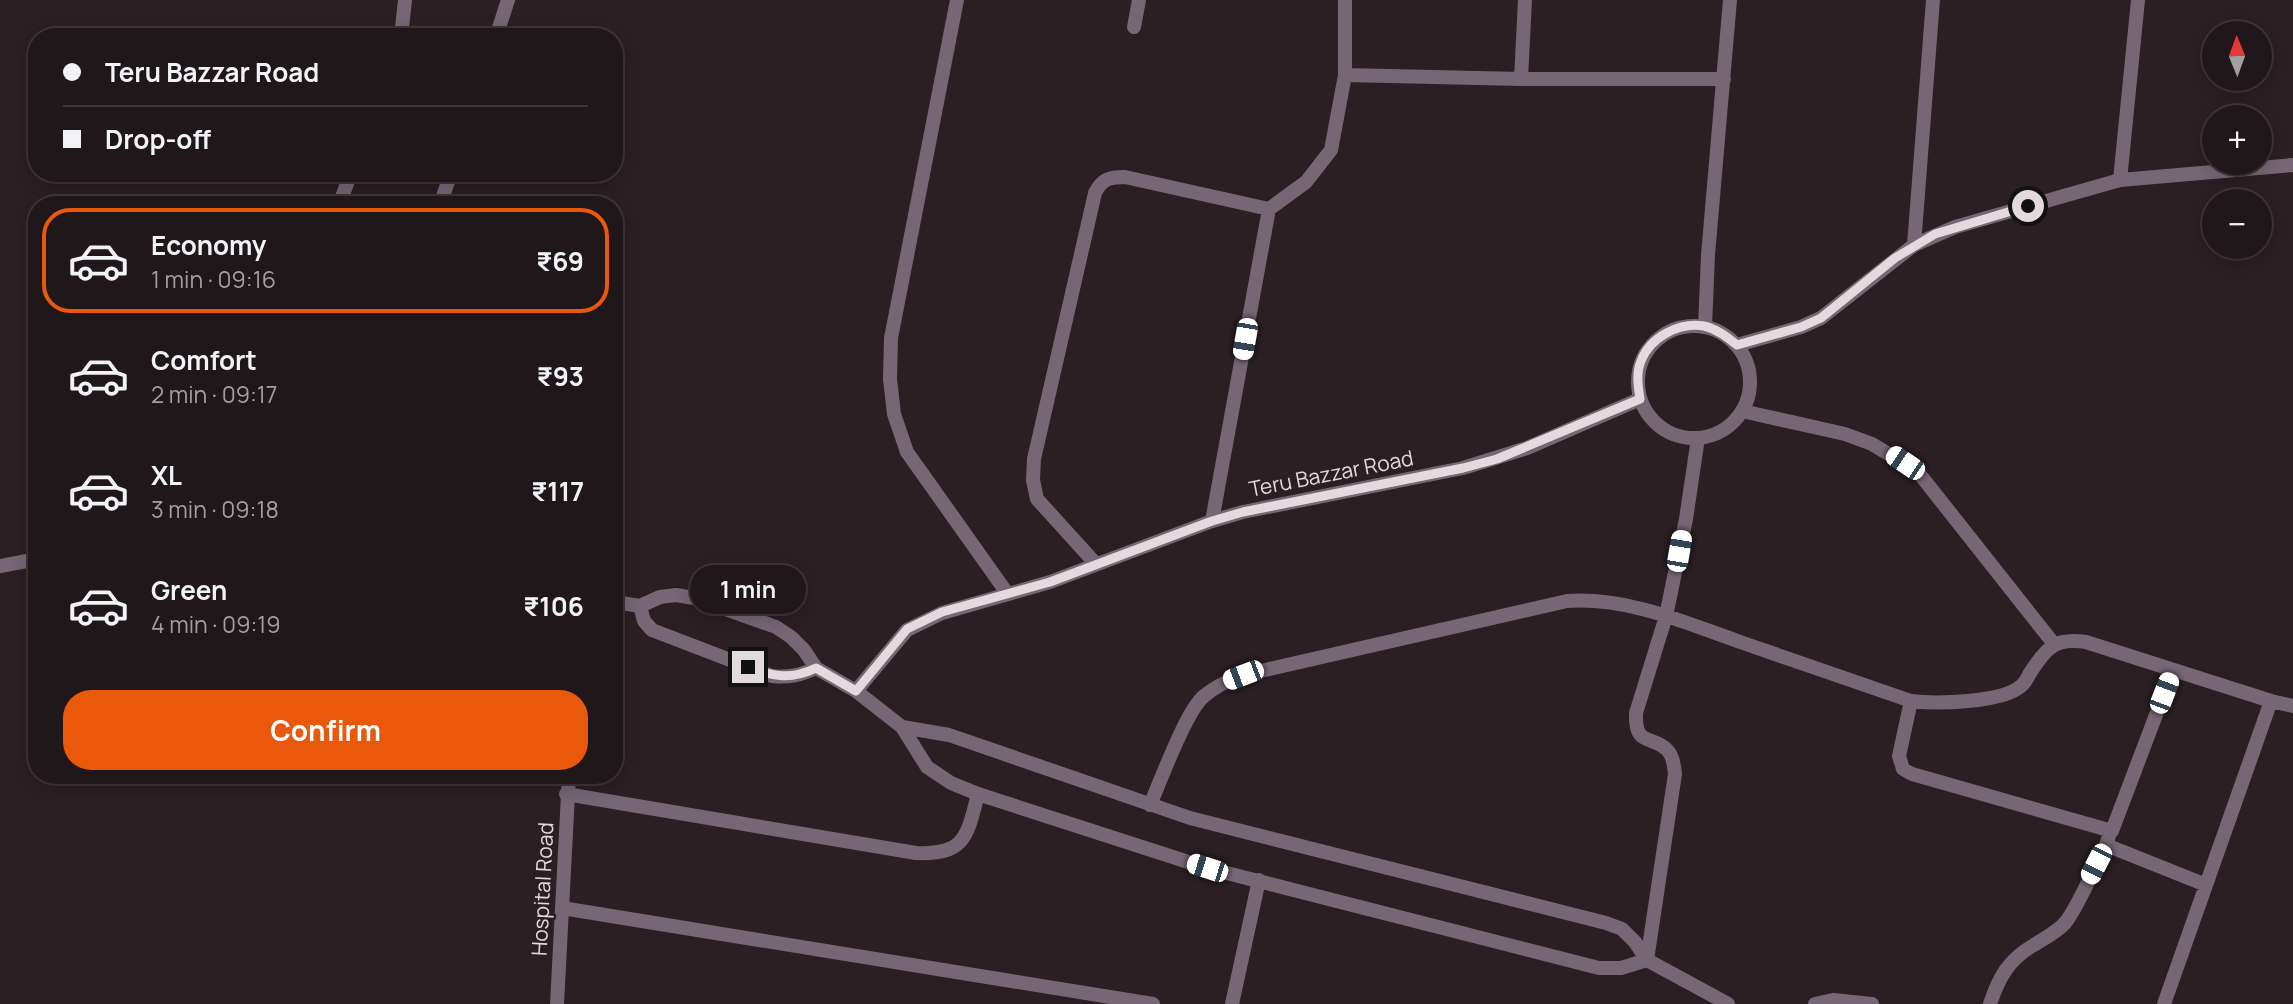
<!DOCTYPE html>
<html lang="en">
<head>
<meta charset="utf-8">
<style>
  body { margin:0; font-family:Manrope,sans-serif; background:#2d2427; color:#f1f3f6; height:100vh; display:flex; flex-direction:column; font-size:26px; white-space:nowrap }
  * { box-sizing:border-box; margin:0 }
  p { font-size:23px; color:#a29fa2 }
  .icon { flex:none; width:38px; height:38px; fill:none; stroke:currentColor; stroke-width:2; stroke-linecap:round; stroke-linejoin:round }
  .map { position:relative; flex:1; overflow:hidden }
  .drawer { position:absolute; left:28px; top:196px; width:595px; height:588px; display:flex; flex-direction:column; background:#20171a; border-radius:28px; box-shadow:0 4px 18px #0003,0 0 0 2px #3d3639 }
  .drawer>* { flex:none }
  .hud { position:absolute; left:28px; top:28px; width:595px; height:154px; border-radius:28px; box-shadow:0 4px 18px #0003,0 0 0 2px #3d3639; display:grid; align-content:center; height:154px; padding:0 35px; background:#20171a }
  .needle { width:46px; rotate:359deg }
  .fabs { position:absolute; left:2202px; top:21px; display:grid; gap:14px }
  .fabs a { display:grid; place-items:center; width:70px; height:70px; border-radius:50%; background:#20171a; box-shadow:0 4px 18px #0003,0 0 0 2px #3d3639; font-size:35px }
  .end { position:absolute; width:32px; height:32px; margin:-16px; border:9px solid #e2dadc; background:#111; box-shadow:0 0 0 4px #111 }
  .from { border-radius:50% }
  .bubble { position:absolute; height:49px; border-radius:24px; background:#20171a; box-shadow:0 4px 18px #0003,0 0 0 2px #3d3639; font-size:23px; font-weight:700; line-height:49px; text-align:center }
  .car { position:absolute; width:21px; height:42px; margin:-21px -10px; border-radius:9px; box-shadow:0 0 5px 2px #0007; background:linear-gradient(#fff 24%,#345 0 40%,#fff 0 76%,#345 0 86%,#fff 0) }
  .hud b { display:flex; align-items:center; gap:24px; height:66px; font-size:26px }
  .hud b+b { border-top:2px solid #3d3639 }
  .hud i { width:18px; height:18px; background:#f1f3f6 }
  ul { padding:12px 0 0; list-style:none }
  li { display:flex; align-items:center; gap:21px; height:105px; margin:0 14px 10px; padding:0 21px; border:4px solid transparent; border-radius:28px }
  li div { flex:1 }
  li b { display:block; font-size:26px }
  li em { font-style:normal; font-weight:700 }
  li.on { border-color:#ea580c }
  li>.icon { width:63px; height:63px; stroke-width:1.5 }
  .cta { display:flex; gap:14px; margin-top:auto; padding:14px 35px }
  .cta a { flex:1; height:80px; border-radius:28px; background:#ea580c; color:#fff; font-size:28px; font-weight:700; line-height:80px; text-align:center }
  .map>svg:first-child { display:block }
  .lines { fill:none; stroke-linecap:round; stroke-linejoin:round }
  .minor { stroke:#766774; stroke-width:14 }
  .tertiary { stroke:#766774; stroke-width:14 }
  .route { stroke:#e2dadc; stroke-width:9 }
  .labels { text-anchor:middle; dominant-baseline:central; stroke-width:5; stroke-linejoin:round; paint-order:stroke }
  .street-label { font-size:21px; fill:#e2dadc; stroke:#2a1f23 }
</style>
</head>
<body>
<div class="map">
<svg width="2293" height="1004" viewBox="0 0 2293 1004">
  <rect width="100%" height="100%" fill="#2a1f23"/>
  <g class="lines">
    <!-- minor -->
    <path class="minor" d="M957 0 891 338 890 379 894 414 907 452 1007 593
      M1345 0V75L1521 79H1724
      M1134 27 1139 0
      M401 37 405 0
      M496 37 508 0
      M1521 79 1525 0
      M2120 180 2138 0
      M339 205 351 173
      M440 205 451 173
      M1269 209 1306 182 1331 150 1345 75
      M1914 245 1933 0
      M1705 327 1708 255 1730 0
      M1742 411 1845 434 1872 444 1918 472 2054 644
      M1096 564 1037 499 1033 480 1034 459 1095 193C1102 179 1109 177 1125 177L1269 209 1212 521
      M1911 701 1899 756 1903 769 1912 774 2112 831 2173 670
      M2271 701 2293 706
      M566 794 916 853C965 855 967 837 978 794
      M1150 805C1161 780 1186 711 1204 696 1216 686 1229 680 1243 675L1567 601C1629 597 1686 623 1743 643 1799 662 1855 682 1911 701 1935 704 2002 703 2021 686 2025 683 2028 677 2030 673 2047 648 2054 637 2086 642L2271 701 2164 1004
      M2109 836 2106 845 2206 885
      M562 908 1153 1004
      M1647 960 1675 774C1674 765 1673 754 1665 748 1649 735 1635 746 1636 713L1666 616 1686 519 1698 438
      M1232 1004 1259 880
      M1815 1004 1833 1000 1872 1004
      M1990 1004C1999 977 2009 959 2034 945 2045 938 2057 932 2065 923 2078 907 2095 866 2106 845"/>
    <!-- tertiary -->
    <path class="tertiary" d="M1638 382a56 56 0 1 1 112 0a56 56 0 1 1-112 0Z
      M1737 345 1801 327 1821 318 1914 245 1955 227 2120 180 2293 165
      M0 566 37 559
      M614 602 640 606 660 597 676 595 694 598 776 627 791 637 804 650 816 668 856 691 902 727 927 767 951 783 978 794 1207 868 1599 968H1621L1647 960
      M640 606 644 621 652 630 772 676C789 678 801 675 816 668
      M856 691 907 630 942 613 1050 582 1212 521 1243 512 1463 468 1527 448 1640 399
      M902 727 949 735 1190 818 1606 923 1622 929 1635 942 1647 960 1728 1004
      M557 1004 569 775"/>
  </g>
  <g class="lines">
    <!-- route -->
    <path class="route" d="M748 667C774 677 791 680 816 668L856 691 907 629 942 612 1050 582 1212 521 1243 512 1463 468 1497 459 1640 399C1638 386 1636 373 1641 361 1650 337 1679 322 1704 326 1717 329 1727 337 1737 345L1801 327 1821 318 1895 258 1935 234 2028 206"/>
  </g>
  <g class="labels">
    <!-- street labels -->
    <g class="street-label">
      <text transform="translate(1331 473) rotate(-11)">Teru Bazzar Road</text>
      <text transform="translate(542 889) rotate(-87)">Hospital Road</text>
    </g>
  </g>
</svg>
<div class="fabs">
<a><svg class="needle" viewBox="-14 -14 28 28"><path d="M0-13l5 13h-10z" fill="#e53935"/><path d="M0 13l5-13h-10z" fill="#a29fa2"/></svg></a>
<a>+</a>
<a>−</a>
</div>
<i class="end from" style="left:2028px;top:206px"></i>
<i class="end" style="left:748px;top:667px"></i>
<div class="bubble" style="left:690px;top:565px;width:116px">1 min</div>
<i class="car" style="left:1245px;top:339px;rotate:190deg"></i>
<i class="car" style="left:1905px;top:463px;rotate:304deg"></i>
<i class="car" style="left:1679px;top:551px;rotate:10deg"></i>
<i class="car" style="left:1243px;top:675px;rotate:249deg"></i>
<i class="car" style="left:2164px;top:693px;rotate:21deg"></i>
<i class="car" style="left:2096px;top:864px;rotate:207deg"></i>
<i class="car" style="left:1207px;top:868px;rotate:288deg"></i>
<div class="hud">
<b><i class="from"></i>Teru Bazzar Road</b>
<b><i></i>Drop-off</b>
</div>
<section class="drawer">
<ul>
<li class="on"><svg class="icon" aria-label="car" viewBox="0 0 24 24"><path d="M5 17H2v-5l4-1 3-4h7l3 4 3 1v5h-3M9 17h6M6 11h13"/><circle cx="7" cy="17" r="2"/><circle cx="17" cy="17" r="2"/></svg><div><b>Economy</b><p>1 min · 09:16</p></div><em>₹69</em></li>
<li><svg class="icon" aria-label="car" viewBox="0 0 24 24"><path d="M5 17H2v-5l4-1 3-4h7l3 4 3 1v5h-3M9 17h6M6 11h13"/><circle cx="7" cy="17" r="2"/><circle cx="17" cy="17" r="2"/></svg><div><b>Comfort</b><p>2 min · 09:17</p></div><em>₹93</em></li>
<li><svg class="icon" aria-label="car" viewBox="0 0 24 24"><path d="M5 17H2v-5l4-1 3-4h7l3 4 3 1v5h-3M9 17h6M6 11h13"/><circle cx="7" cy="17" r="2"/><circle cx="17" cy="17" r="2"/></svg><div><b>XL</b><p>3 min · 09:18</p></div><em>₹117</em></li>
<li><svg class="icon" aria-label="car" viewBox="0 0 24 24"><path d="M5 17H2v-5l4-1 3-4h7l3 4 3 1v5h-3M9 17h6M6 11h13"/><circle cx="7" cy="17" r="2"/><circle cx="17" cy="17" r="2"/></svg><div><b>Green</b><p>4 min · 09:19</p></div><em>₹106</em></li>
</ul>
<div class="cta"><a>Confirm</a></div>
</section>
</div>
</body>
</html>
